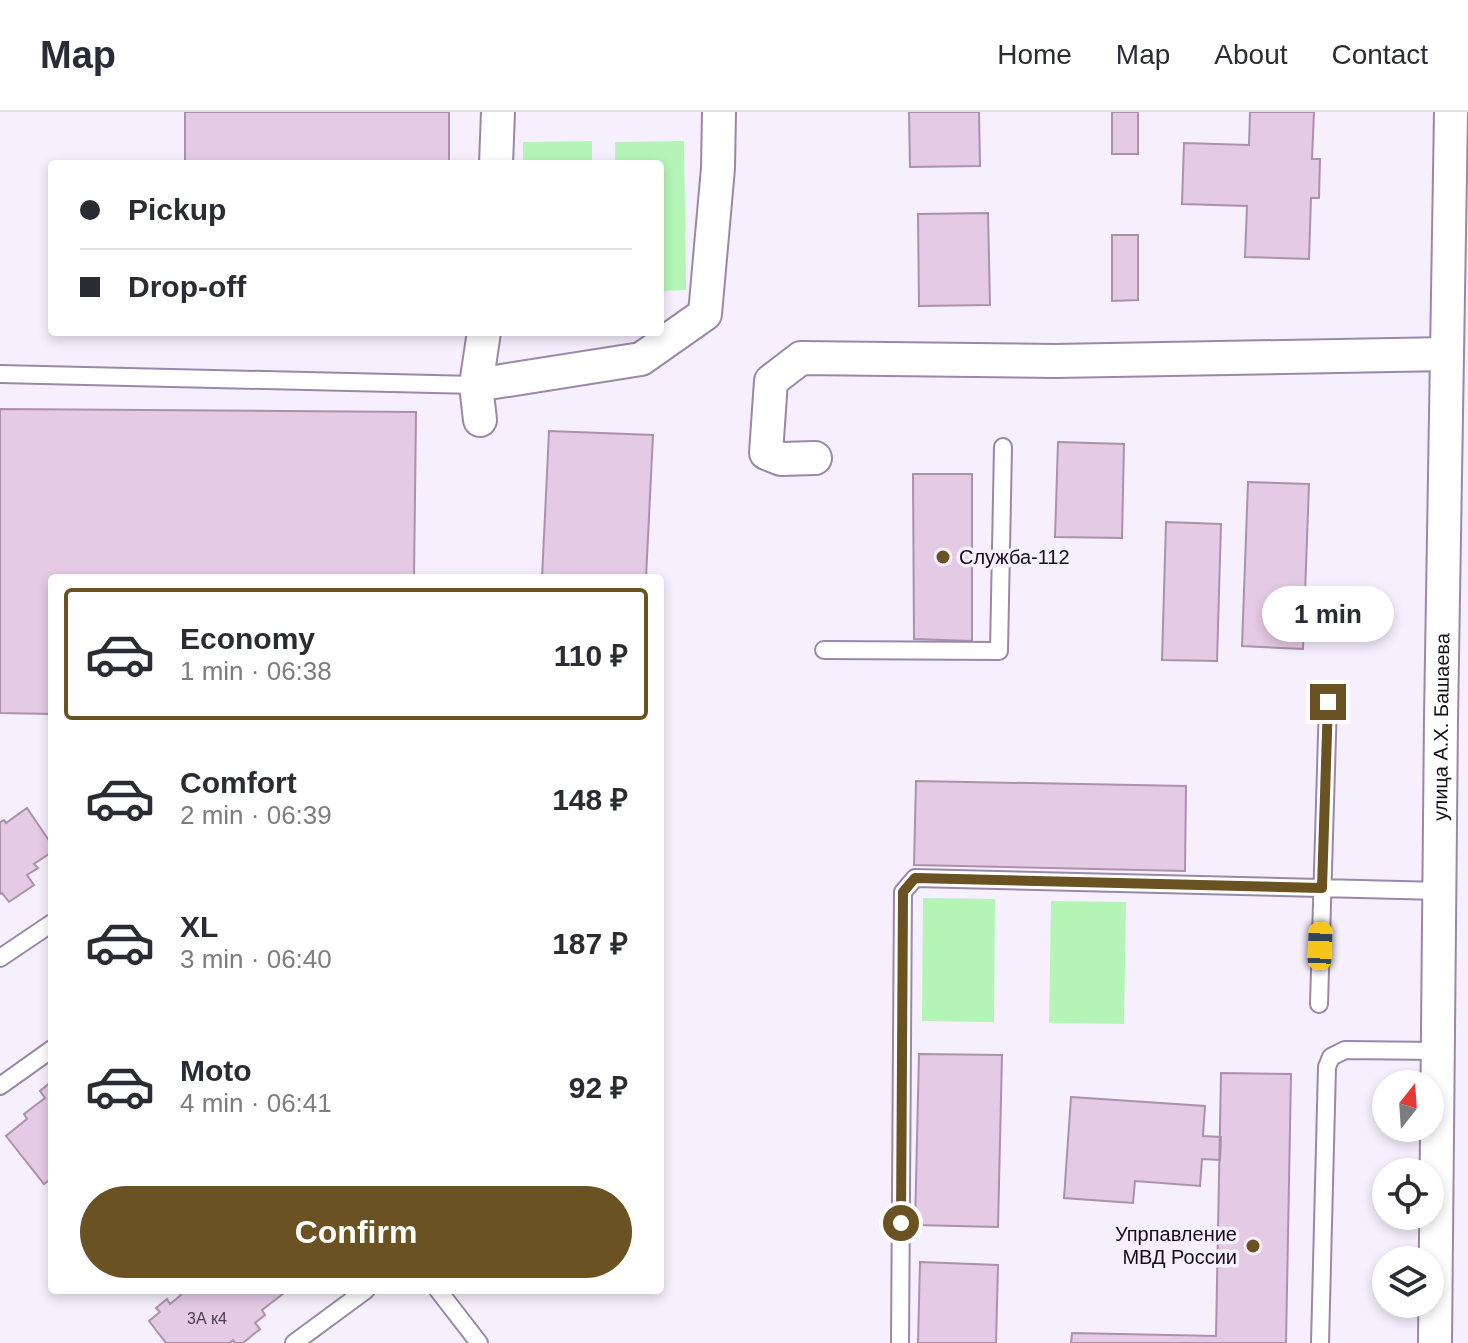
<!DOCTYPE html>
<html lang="en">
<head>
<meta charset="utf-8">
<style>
  body { margin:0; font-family:Arial,sans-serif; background:#f2f2f3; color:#2b2b33; height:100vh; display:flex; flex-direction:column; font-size:30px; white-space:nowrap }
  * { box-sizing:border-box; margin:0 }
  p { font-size:26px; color:#7c7c81 }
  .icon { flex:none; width:44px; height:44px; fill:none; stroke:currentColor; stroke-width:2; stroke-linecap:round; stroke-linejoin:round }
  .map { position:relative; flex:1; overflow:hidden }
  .panel { position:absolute; left:48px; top:462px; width:616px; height:720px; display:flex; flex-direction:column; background:#fff; border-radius:8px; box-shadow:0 4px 12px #0003 }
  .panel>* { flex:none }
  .top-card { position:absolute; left:48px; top:48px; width:616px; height:176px; border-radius:8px; box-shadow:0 4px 12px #0003; display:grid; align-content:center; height:176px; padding:0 32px; background:#fff }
  .needle { width:52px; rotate:17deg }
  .tools { position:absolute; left:1372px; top:958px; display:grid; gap:16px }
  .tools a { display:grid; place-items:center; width:72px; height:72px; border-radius:50%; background:#fff; box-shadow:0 4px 12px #0003; font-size:40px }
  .end { position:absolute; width:36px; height:36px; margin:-18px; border:10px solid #6b5223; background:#fff; box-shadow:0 0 0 4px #fff }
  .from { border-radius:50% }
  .bubble { position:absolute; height:56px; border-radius:28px; background:#fff; box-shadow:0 4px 12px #0003; font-size:26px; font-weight:700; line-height:56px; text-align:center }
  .car { position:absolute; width:24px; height:48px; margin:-24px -12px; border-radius:10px; box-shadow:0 0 6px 2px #0007; background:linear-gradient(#f5c518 24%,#345 0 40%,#f5c518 0 76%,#345 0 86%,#f5c518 0) }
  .top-card b { display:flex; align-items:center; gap:28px; height:76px; font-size:30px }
  .top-card b+b { border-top:2px solid #e1e1e2 }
  .top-card i { width:20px; height:20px; background:#2b2b33 }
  ul { padding:14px 0 0; list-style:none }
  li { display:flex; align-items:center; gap:24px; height:132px; margin:0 16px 12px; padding:0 16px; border:4px solid transparent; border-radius:8px }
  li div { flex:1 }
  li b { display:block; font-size:30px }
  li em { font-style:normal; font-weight:700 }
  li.active { border-color:#6b5223 }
  li>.icon { width:72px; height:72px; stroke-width:1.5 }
  .primary-button { display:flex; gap:16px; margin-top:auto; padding:16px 32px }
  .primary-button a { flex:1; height:92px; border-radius:48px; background:#6b5223; color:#fff; font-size:32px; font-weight:700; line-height:92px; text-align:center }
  header { display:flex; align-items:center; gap:48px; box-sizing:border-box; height:112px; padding:0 40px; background:#fff; border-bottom:2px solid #e1e1e2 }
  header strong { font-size:38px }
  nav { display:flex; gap:44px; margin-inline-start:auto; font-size:28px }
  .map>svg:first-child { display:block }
  .green { fill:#b4f5b7 }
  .building { fill:#e5cae6; stroke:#ac91ac; stroke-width:2 }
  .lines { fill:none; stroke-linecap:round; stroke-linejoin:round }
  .lane-casing { stroke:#9988a7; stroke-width:20 }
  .street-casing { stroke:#9988a7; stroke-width:36 }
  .lane { stroke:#fff; stroke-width:16 }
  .street { stroke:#fff; stroke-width:32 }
  .route { stroke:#6b5223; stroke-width:10 }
  .poi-dot { fill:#6b5223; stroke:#f6effd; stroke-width:3 }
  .labels { text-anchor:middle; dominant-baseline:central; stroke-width:7; stroke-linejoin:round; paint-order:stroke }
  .number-label { font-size:16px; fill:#493d4d }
  .poi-label { font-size:20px; fill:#150e1a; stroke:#f6effd; text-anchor:start }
  .street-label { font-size:20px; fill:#150e1a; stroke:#f6effd }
</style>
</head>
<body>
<header>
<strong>Map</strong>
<nav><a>Home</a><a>Map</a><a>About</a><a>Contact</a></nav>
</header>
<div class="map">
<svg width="1468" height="1231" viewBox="0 0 1468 1231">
  <rect width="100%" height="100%" fill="#f6effd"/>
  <!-- green -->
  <path class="green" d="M592 29V52H523V30Z
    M684 29 686 178 660 179V52H615V30Z
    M923 786 995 787 994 910 922 909Z
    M1051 789 1126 790 1124 912 1049 911Z"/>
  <!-- building -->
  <path class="building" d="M185 0H449V52H185Z
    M909 0H979L980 54 910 55Z
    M1112 0H1138V42H1112Z
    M1250 0H1314L1312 47H1320L1319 86H1311L1309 147 1245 145 1247 94 1182 92 1184 31 1249 33Z
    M988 101 990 193 919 194 918 102Z
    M1112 123H1138V188L1112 189Z
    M0 297 416 300 414 466H52V602L0 601Z
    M549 319 653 323 646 466H542Z
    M1058 330 1124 332 1122 426 1055 425Z
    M913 362H972V529L914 527Z
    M1248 370 1309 372 1303 537 1242 534Z
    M1166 410 1221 412 1217 549 1162 548Z
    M916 669 1186 674 1185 759 914 753Z
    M27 696 52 733V740L34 752 38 756 27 763 34 773 9 790 2 781 0 782V710L4 708 6 711Z
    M919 942 1002 943 998 1115 915 1113Z
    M1221 961 1291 962 1286 1231H1071L1072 1221 1216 1224Z
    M52 969V1066L44 1072 6 1024 27 1007 24 1002 45 986 40 979Z
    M1071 985 1205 994 1203 1024 1221 1025 1220 1048 1202 1047 1200 1074 1135 1069 1133 1091 1064 1086Z
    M920 1150 998 1153 996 1231H918Z
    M178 1178H288L262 1198 265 1203 255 1211 260 1217 243 1231H235L233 1228 230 1231H166L149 1209 160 1200 156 1196 167 1187 170 1192 181 1183Z"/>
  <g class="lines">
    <!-- lane casing -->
    <g class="lane-casing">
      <path id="lane" d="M0 262 476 273
        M824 538 999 539 1003 335
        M0 846 52 811
        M1319 892 1328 590
        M0 974 52 937
        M438 1178 479 1231
        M294 1231 366 1178
        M900 1231 903 780 915 766 1440 779
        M1320 1231 1327 955 1331 945 1345 938 1438 939"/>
    </g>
    <!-- street casing -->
    <g class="street-casing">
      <g id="street">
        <path d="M496 52 498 0"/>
        <path d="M476 273 641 247 705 202 718 56 719 0"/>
        <path d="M480 308 476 273 484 220"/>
        <path d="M815 346 781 347 766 341 771 269 801 246 1055 249 1447 242"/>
        <path id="s1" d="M1435 1231 1441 606 1451 0"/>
      </g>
    </g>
    <!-- lane -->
    <use href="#lane" class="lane"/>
    <!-- street -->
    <use href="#street" class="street"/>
  </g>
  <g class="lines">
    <!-- route -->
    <path class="route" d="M901 1111 903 780 915 766 1322 776 1328 590"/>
  </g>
  <!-- markers -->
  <g class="poi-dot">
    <circle cx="943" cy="445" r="8"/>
    <circle cx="1253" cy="1134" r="8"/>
  </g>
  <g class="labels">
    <!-- number labels -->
    <g class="number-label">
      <text x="207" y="1206">3А к4</text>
    </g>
    <!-- poi labels -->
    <g class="poi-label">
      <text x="959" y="445">Служба-112</text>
      <text x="1237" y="1122" text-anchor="end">Упрпавление<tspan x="1237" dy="23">МВД России</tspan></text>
    </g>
    <!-- street labels -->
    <g class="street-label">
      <text stroke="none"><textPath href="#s1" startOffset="616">улица А.Х. Башаева</textPath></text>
    </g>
  </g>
</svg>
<div class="tools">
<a><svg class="needle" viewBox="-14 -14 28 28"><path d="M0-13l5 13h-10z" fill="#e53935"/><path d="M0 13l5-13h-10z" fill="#7c7c81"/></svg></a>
<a><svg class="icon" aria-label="locate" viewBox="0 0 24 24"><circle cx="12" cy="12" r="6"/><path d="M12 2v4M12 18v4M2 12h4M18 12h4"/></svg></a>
<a><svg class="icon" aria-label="layers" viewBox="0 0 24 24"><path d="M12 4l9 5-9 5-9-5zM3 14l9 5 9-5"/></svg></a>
</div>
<i class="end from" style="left:901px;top:1111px"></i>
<i class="end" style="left:1328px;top:590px"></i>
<div class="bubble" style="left:1262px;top:474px;width:132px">1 min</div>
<i class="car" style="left:1320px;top:834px;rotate:2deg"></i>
<div class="top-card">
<b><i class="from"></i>Pickup</b>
<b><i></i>Drop-off</b>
</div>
<section class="panel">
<ul>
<li class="active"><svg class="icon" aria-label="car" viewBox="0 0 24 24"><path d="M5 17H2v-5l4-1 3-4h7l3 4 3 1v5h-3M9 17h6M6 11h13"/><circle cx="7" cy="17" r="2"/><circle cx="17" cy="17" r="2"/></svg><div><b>Economy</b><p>1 min · 06:38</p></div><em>110 ₽</em></li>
<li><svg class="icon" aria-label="car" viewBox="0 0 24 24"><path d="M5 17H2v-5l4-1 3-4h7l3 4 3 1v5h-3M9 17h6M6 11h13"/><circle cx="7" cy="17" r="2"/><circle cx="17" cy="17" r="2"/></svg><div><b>Comfort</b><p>2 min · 06:39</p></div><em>148 ₽</em></li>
<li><svg class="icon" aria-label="car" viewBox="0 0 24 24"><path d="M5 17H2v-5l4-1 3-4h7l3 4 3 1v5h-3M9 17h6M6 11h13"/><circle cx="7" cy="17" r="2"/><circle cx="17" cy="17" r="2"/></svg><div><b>XL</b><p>3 min · 06:40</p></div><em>187 ₽</em></li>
<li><svg class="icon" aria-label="car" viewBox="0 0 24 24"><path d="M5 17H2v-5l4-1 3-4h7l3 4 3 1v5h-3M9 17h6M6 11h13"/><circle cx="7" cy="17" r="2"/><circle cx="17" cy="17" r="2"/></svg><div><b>Moto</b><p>4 min · 06:41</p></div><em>92 ₽</em></li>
</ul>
<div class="primary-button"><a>Confirm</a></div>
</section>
</div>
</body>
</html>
